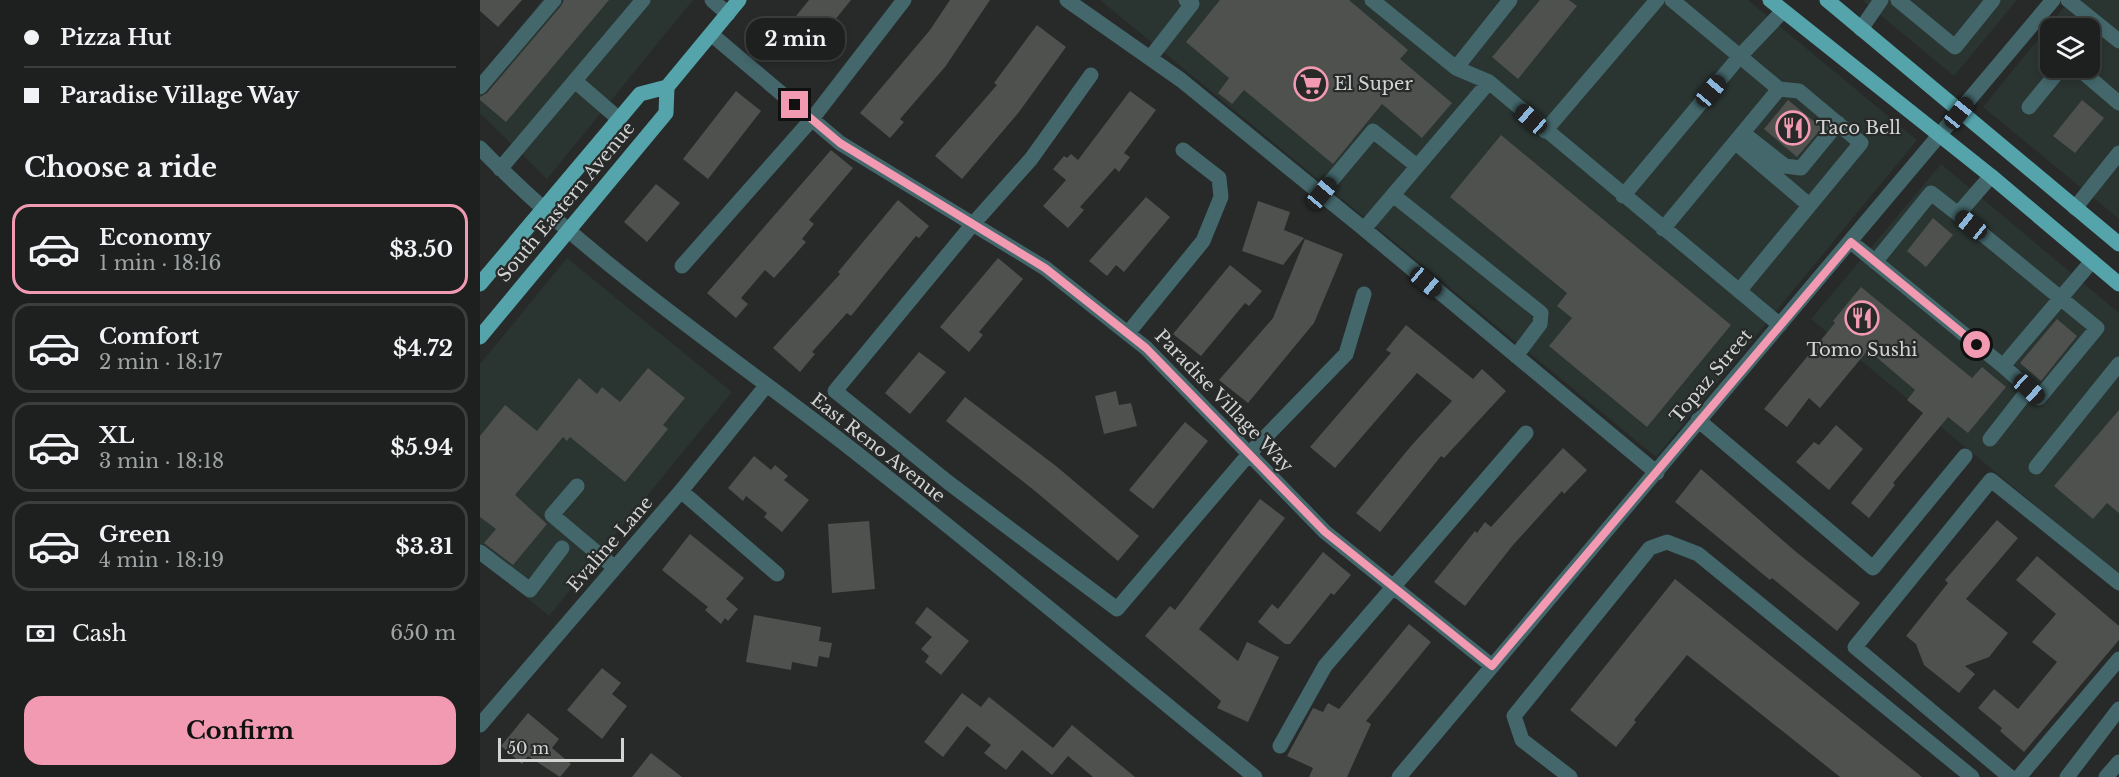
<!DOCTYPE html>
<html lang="en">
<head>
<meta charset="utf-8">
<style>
  body { margin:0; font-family:"Libre Baskerville",serif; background:#2a2d2c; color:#f1f3f6; height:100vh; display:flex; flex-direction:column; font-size:22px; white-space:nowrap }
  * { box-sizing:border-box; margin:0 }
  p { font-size:20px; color:#a0a3a4 }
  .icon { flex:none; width:33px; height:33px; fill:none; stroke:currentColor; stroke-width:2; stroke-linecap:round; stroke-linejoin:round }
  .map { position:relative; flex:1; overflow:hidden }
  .panel { display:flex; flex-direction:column; background:#1d201f; width:480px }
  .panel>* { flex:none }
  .hud { display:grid; align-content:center; height:132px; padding:0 24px; background:#1d201f }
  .tools { position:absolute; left:1560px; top:18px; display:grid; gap:12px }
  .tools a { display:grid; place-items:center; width:60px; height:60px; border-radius:12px; background:#1d201f; box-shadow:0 3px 9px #0003,0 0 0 2px #3b3e3d; font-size:30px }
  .scale { position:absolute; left:18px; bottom:15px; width:126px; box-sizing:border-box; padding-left:6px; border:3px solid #d2d4d3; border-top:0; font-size:16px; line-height:21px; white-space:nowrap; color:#d2d4d3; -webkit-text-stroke:4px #272a29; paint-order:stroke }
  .end { position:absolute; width:27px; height:27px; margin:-14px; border:8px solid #f19ab1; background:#111; box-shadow:0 0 0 3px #111 }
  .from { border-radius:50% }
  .bubble { position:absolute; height:42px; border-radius:18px; background:#1d201f; box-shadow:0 3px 9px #0003,0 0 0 2px #3b3e3d; font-size:20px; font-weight:800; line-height:42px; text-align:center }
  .car { position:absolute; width:18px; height:36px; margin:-18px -9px; border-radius:8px; box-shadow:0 0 4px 2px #0007; background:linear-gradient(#222 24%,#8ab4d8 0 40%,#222 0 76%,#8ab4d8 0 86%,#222 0) }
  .hud b { display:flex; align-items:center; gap:21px; height:57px; font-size:22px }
  .hud b+b { border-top:2px solid #3b3e3d }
  .hud i { width:15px; height:15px; background:#f1f3f6 }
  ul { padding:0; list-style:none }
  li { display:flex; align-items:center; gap:18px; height:90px; margin:0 12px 9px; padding:0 12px; border:3px solid #3b3e3d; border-radius:18px }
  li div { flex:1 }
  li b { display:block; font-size:22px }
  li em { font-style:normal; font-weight:800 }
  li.current { border-color:#f19ab1 }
  li>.icon { width:54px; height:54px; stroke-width:1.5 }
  h2 { padding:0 24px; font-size:27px; line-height:72px }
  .pay { display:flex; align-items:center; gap:15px; height:66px; padding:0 24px; font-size:22px }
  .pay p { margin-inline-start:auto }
  .button { display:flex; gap:12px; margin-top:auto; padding:12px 24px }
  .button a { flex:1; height:69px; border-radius:18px; background:#f19ab1; color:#111; font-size:24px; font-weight:800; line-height:69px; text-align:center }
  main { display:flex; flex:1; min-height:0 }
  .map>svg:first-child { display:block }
  .built { fill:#2a3430; fill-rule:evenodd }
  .building { fill:#4f514e }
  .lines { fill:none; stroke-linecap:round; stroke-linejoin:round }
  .minor { stroke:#43676b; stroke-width:15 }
  .major { stroke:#55a4ab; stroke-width:15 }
  .route { stroke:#f19ab1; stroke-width:8 }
  .labels { text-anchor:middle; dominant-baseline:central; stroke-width:4.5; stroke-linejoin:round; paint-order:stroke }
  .poi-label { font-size:18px; fill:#d2d4d3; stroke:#272a29; text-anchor:start }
  .street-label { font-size:18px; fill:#d2d4d3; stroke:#272a29 }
</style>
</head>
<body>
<main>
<section class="panel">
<div class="hud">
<b><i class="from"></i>Pizza Hut</b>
<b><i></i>Paradise Village Way</b>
</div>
<h2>Choose a ride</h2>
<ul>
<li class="current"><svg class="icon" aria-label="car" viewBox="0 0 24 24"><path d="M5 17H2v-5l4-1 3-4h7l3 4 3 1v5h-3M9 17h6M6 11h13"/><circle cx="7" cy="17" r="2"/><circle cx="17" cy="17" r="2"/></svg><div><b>Economy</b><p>1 min · 18:16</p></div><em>$3.50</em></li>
<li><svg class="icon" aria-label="car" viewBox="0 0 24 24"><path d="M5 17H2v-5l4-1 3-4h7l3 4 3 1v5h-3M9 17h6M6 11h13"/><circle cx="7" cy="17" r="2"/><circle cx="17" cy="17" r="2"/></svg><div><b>Comfort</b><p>2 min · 18:17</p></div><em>$4.72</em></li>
<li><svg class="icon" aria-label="car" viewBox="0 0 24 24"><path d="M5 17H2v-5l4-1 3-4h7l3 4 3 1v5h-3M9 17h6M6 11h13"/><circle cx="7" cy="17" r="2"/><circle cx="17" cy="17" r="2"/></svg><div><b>XL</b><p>3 min · 18:18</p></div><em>$5.94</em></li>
<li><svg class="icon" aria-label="car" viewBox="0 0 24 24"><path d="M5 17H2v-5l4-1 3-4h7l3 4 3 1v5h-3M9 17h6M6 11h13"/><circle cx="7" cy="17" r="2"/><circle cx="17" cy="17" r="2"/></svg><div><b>Green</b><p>4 min · 18:19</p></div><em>$3.31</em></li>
</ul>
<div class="pay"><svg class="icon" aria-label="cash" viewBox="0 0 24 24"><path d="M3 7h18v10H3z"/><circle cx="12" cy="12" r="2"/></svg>Cash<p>650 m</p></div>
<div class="button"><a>Confirm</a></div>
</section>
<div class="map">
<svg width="1639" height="777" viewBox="0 0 1639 777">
  <rect width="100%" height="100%" fill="#272a29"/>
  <!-- built -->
  <path class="built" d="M62 0H213L67 179 0 113V77Z
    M620 0H1268L1437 140 1176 457Z
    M1382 0H1537L1474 76Z
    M1590 0H1639V219L1503 107ZM1570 28H1610V68H1570Z
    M1461 164 1639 313V575L1331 319Z
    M87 258 252 392 69 616 0 560V364Z"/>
  <!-- building -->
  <path class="building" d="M0 0H42L18 27 0 11Z
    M84 0H129L26 122 0 100V97L7 93 81 6Z
    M329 0H371L334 46 308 26Z
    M470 0H510L465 67 420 119 424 122 410 138 380 113 450 30Z
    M740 0H869L928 50 920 59 972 103 942 138 902 104 853 164 764 90 752 104 738 93 749 78 706 42Z
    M1060 0H1089L1097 6 1038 79 1012 57Z
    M557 25 586 47 539 112 482 179 455 156 517 85 514 83Z
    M256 91 281 111 228 179 203 159Z
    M650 91 676 110 644 153 650 157 639 172 635 168 600 207 604 210 588 228 563 206 586 180 573 169 584 156 587 158 591 154 598 160Z
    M1308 100 1342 128 1317 157 1284 129Z
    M1602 100 1624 118 1595 153 1573 136Z
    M1021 135 1251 325 1167 427 1069 346 1092 318 1077 306 1087 293 970 197Z
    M351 150 373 168 329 220 334 224 322 239 326 242 312 258 294 278 285 270 261 298 268 304 256 318 227 293Z
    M176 184 200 203 167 242 144 222Z
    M666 197 690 217 644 272 636 265 627 276 609 261Z
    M418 200 449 226 439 238 436 236 371 316 367 313 332 352 335 354 320 372 293 348 360 274 358 272Z
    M778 201 810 212 804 230 824 238 803 265 762 251Z
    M1453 218 1473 235 1446 267 1427 251Z
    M825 239 863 254 834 323 768 403 739 380 793 318Z
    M518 258 543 279 499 332 503 335 489 352 460 327Z
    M750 265 782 291 769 306 765 303 721 356 693 334Z
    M1381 287 1492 378 1502 367 1526 387 1488 433 1468 417 1413 483 1415 485 1389 518 1371 503 1443 413 1427 400 1435 390 1388 350 1340 408 1329 398 1307 427 1284 409 1355 323 1353 321Z
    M1577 319 1597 336 1561 381 1540 363Z
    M926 325 993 379 1002 369 1026 391 964 458 961 456 900 532 876 513 931 446 972 401 937 373 855 468 830 447 911 353 906 350Z
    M439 352 466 372 430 414 405 393Z
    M168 368 205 398 183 425 188 429 145 482 90 437 87 441 83 437 35 495 67 524 33 565 4 543 16 529 0 517V436L25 405 57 431 99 378 117 394 122 387 140 402Z
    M636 391 639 405 651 403 657 426 624 434 615 396Z
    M485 397 576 466 659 536 638 561 555 491 466 421Z
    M1639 410V513L1627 503 1613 519 1574 486Z
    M705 422 728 441 673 509 649 490Z
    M1356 425 1383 449 1349 490 1316 462 1334 442 1339 445Z
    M1083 448 1107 470 1084 494 1082 491 1033 545 985 606 954 582 995 531 997 533 1005 522 1011 527Z
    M274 456 291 470 295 465 308 476 304 480 329 500 302 532 284 517 287 513 266 496 263 501 248 488Z
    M1221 469 1315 551 1380 603 1357 631 1292 578 1290 580 1195 502Z
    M780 499 805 518 719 629 758 661 767 642 799 657 768 722 737 708 741 701 665 636 690 606 695 610Z
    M1517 520 1538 538 1486 599 1528 633 1509 657 1485 666 1495 674 1479 693 1444 665 1436 644 1426 636 1468 583 1465 580Z
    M389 521 395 589 352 593 348 524Z
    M210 534 264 578 246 599 258 609 248 621 245 618 241 624 225 610 228 607 182 570Z
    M843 552 871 575 854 595 851 593 810 644H805L778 622 792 604 798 609Z
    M1557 556 1639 626V640L1544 752 1520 731 1522 728 1498 708 1514 689 1538 709 1577 662 1552 642 1576 614 1536 580Z
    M1195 579 1442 777H1360L1207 655 1154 720 1156 722 1136 747 1090 710Z
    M447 607 489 641 461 675 445 662 449 656 441 649 452 637 435 623Z
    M274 615 341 627 339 641 352 643 349 658 339 656 337 667 312 662 311 670 266 662Z
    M929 624 951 642 886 721 891 724 867 777H829L833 768 807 756 833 708 843 712 848 703 859 709Z
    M122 668 141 683 132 694 147 706 122 739 87 710Z
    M482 693 501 707 509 697 573 748 592 725 655 777H613L588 756 572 775 542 750 526 770 504 753 511 745 487 726 463 757 444 742Z
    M48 713 79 739 72 748 91 764 80 777 48 756 42 764 21 746Z
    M171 753 202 777H152Z"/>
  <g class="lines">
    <!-- minor -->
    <path class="minor" d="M232 0 248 14
      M587 0 701 80 884 229 1009 82 976 68 892 0
      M1418 0 1475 47 1513 0
      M1588 0 1639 41
      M1381 29 1401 0
      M231 34 360 143 565 268 666 348 845 532 1012 666
      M670 58 712 4 706 0
      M976 68 1030 0
      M1598 68 1639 103
      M611 75 551 159 493 224 355 391 469 483 637 609 769 454 866 354 884 294
      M95 81 139 119
      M1009 82 1300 325
      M0 87 74 0
      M1549 107 1581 68
      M1065 131 1177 0
      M1263 133 1305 166 1321 168 1358 123
      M1255 142 1329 205
      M0 148C111 262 245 351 370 448 507 555 640 667 775 777
      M20 169 163 0
      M1511 176 1478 214 1617 328 1559 398 1523 366
      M841 193 893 131 937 166
      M913 195 1061 313 1060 324 1036 356
      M1143 196 1260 56 1303 11
      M1595 208 1639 153
      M884 229 1177 473
      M1183 229 1299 89 1192 0
      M1371 242 1523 366 1612 261
      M1395 262 1451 193 1478 214
      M202 266 332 119 424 0
      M1259 291 1381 143 1319 91 1299 89
      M648 333 723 241 741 197 739 178 703 150
      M1218 420 1393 568 1485 456
      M1510 439 1549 389
      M1556 467 1639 364
      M97 486 72 515 135 568
      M201 491 297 574
      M0 552 50 590 82 548
      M0 725 201 491 286 386
      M800 746 845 666 1046 433
      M919 777 1573 0
      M1090 777 1042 740 1034 716 1170 548 1187 542 1218 554 1492 777
      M1530 777 1375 647 1511 480 1639 583
      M1539 777 1639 659
      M1587 777 1639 709
      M1626 777 1639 762"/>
    <!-- major -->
    <path class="major" d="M1290 0 1511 176 1639 284
      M1347 0 1639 244
      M0 284 160 94 187 87 259 0
      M0 337 186 113 187 87"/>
  </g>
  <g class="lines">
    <!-- route -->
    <path class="route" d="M315 105 360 143 565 268 666 348 845 532 1012 666 1371 242 1497 345"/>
  </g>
  <!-- icons -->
  <defs>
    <g id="supermarket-ring" transform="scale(1.725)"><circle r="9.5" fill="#272a29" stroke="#f19ab1" stroke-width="1.5"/><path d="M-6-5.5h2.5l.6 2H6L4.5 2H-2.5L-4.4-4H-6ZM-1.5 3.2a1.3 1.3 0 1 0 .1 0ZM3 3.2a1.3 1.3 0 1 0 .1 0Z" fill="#f19ab1"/></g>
    <g id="restaurant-ring" transform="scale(1.725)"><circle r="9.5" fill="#272a29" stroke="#f19ab1" stroke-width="1.5"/><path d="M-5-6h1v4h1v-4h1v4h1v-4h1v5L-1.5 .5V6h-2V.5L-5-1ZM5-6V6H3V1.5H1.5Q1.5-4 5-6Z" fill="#f19ab1"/></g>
  </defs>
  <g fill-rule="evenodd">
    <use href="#supermarket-ring" x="831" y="84"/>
    <use href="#restaurant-ring" x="1313" y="128"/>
    <use href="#restaurant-ring" x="1382" y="318"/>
  </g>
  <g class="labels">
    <!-- poi labels -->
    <g class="poi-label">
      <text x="854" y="84">El Super</text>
      <text x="1336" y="128">Taco Bell</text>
      <text x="1382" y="350" text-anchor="middle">Tomo Sushi</text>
    </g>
    <!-- street labels -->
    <g class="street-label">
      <text transform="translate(86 202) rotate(-50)">South Eastern Avenue</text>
      <text transform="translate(1231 376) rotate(-50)">Topaz Street</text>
      <text transform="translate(744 401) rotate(46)">Paradise Village Way</text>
      <text transform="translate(398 448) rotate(38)">East Reno Avenue</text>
      <text transform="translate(130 544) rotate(-49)">Evaline Lane</text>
    </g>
  </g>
</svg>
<div class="tools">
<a><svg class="icon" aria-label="layers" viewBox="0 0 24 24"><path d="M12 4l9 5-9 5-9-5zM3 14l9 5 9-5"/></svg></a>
</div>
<div class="scale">50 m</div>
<i class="end from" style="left:1497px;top:345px"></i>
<i class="end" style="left:315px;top:105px"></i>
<div class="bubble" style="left:266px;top:18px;width:99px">2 min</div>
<i class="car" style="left:1231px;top:91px;rotate:40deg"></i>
<i class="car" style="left:1479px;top:113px;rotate:39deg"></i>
<i class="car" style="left:1051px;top:119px;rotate:311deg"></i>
<i class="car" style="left:842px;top:193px;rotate:40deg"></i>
<i class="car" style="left:1491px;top:225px;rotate:309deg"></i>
<i class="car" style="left:946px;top:282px;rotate:130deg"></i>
<i class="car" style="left:1549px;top:389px;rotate:132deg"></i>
</div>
</main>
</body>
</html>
